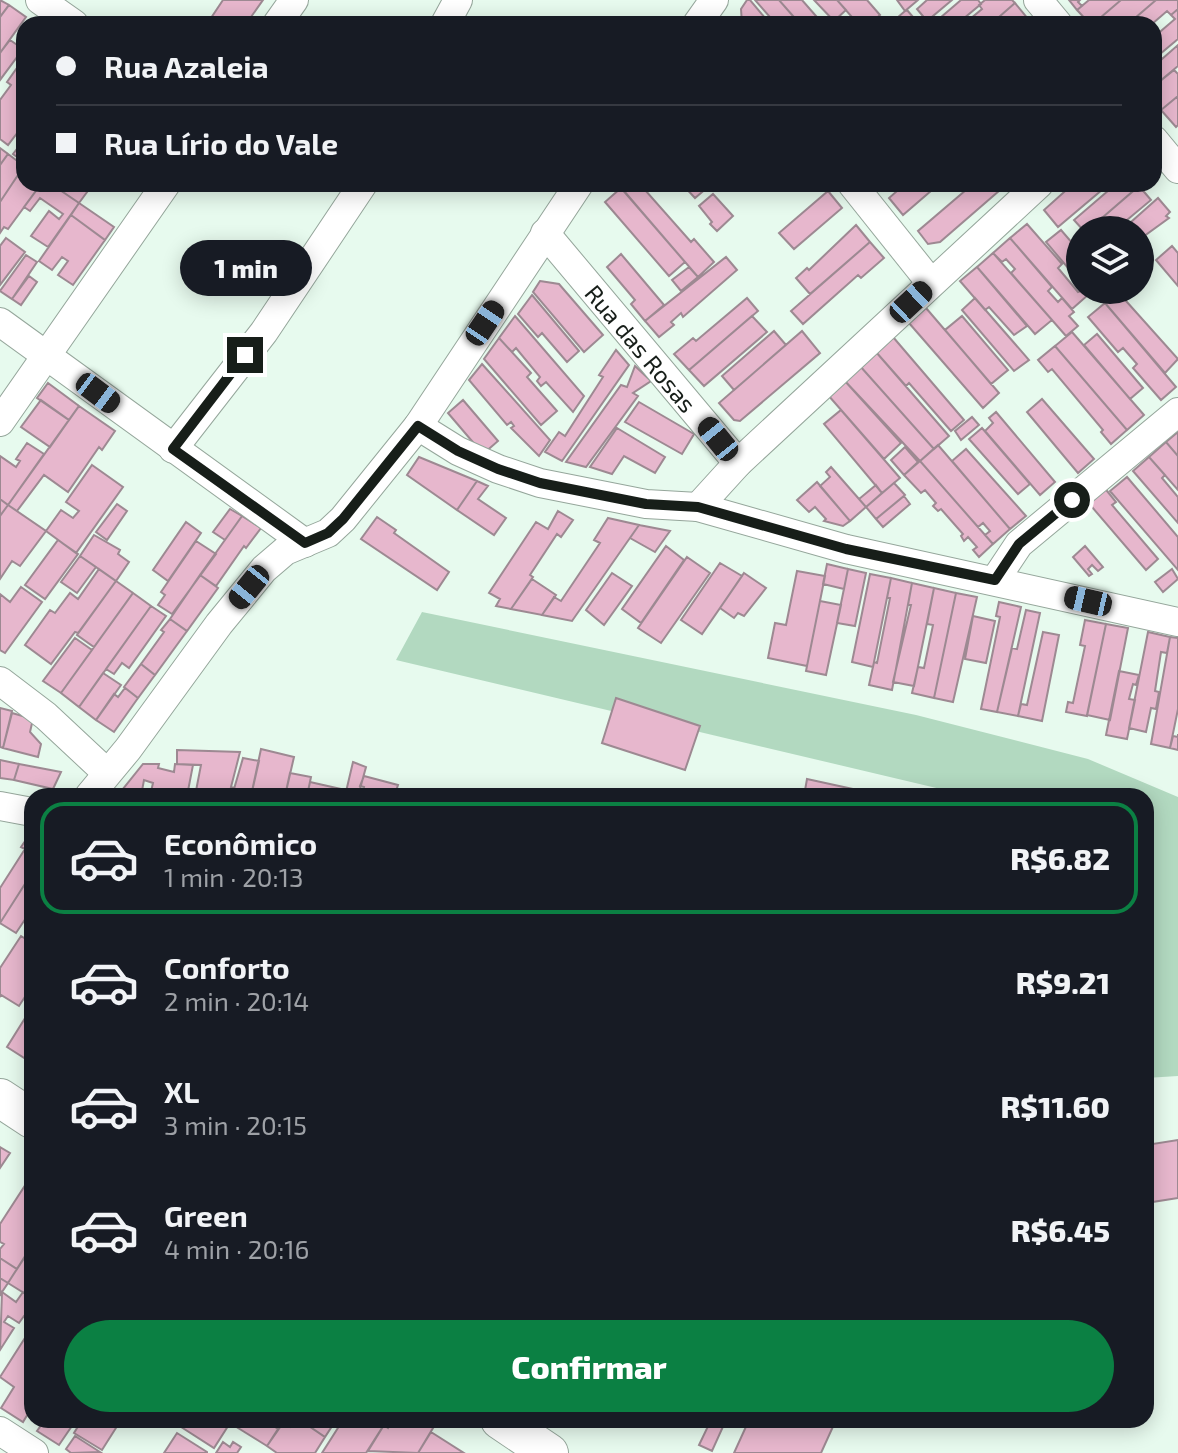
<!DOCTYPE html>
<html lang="pt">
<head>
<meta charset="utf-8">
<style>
  body { margin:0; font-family:"Exo 2",sans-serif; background:#20242c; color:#f1f3f6; height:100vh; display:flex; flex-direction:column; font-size:30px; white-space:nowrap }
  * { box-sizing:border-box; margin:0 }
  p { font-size:26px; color:#9ea1a6 }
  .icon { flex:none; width:44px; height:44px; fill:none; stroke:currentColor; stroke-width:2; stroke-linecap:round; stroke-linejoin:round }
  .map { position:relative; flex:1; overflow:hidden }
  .details { position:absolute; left:24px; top:788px; width:1130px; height:640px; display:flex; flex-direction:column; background:#171b24; border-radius:24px; box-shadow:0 4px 20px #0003 }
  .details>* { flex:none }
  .top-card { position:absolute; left:16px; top:16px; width:1146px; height:176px; border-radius:24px; box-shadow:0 4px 20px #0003; display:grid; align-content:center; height:176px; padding:0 40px; background:#171b24 }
  .controls { position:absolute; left:1066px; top:216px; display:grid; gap:16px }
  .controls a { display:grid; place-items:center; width:88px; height:88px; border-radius:50%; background:#171b24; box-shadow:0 4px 20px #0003; font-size:40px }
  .end { position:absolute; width:36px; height:36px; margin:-18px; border:10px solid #171e19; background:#fff; box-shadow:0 0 0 4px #fff }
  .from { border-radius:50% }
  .bubble { position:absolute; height:56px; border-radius:28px; background:#171b24; box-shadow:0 4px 20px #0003; font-size:26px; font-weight:800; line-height:56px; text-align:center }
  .car { position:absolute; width:24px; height:48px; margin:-24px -12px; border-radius:10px; box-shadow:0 0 6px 2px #0007; background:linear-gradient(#222 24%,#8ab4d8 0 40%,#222 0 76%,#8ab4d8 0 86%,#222 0) }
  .top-card b { display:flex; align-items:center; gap:28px; height:76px; font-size:30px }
  .top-card b+b { border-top:2px solid #363941 }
  .top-card i { width:20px; height:20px; background:#f1f3f6 }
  ul { padding:14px 0 0; list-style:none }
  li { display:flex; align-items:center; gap:24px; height:112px; margin:0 16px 12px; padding:0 24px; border:4px solid transparent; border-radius:24px }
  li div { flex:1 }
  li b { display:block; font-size:30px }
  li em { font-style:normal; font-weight:800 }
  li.active { border-color:#0b8043 }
  li>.icon { width:72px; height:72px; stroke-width:1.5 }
  .cta { display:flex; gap:16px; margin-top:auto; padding:16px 40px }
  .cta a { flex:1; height:92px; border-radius:48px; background:#0b8043; color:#fff; font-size:32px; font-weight:800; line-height:92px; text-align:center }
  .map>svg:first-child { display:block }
  .green { fill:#b2d9c0 }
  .building { fill:#e7b7cd; stroke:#9d8992; stroke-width:2 }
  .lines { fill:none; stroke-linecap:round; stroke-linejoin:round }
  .minor-casing { stroke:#95a69b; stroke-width:30 }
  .secondary-casing { stroke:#95a69b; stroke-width:40 }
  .minor { stroke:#fff; stroke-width:28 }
  .secondary { stroke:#fff; stroke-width:38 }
  .route { stroke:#171e19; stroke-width:10 }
  .labels { text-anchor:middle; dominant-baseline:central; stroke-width:7; stroke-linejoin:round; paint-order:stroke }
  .street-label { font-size:24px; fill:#171e19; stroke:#e7faee }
</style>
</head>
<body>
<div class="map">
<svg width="1178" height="1453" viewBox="0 0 1178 1453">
  <rect width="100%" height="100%" fill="#e7faee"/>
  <!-- green -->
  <path class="green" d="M422 612 916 715 1088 759 1178 797V1076L1146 1078V796H952L949 791 396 660Z"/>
  <!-- building -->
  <path class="building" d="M0 0 9 5 0 17Z
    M223 0H263L246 24H207Z
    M747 0H750L770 24H742L741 9Z
    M755 0H779L800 24H776Z
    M779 0H802L823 24H800Z
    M814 0H837L846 10 834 21Z
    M837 0H867L880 15 870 24H858Z
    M897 0H918L905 11Z
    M927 0H952L927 21 917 9Z
    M961 0H978L981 4 957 24H933Z
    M985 0H1012L1015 3 991 24H964L982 9 979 5Z
    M1069 0H1080L1078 2 1082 6 1077 10Z
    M1089 0H1121L1093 24H1090L1077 10Z
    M1121 0H1156L1128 24 1123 22 1120 24H1093Z
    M1156 0H1178V9L1171 15 1167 11 1152 24H1128Z
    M1015 3 1029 20 1024 24H991Z
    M9 5 26 17 0 53V17Z
    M1178 9V39L1154 59V37L1175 19 1171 15Z
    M907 10 919 24H890L905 11Z
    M10 40 23 49 0 80V53Z
    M1178 45V66L1154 86V59L1159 55 1162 59Z
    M24 58V124L8 145 0 139V100L11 85 7 82Z
    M1174 70 1178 74V96L1161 110 1154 101V86Z
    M1178 96V125L1176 127 1161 110Z
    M24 140V162L13 154Z
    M0 148 8 154 0 165Z
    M8 154 24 166 0 202V165Z
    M24 166V184H41L8 229 4 227 0 233V202Z
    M41 184H51L79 203 48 247 31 236 49 211 59 219 63 214 40 198 30 211 24 207Z
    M51 184H93L79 203Z
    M618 184H645L648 188 645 190 691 242 694 239 714 262 698 277Z
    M682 184H705L708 187 695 198Z
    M905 184H939L903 215 889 198Z
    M973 184H1007L940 242 928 244 918 231Z
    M1073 184H1109L1058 227 1044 210Z
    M1116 184H1135L1138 187 1088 230H1083L1074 220Z
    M1139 186 1151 200 1115 230H1088Z
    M621 188 685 262 669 276 605 202Z
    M828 191 842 208 794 249 779 233Z
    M713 194 733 216 717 231 710 224 712 222 699 206Z
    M1158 198 1170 212 1166 216 1169 218 1140 239V230H1122Z
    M79 203 114 227 105 240 71 215Z
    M71 215 105 240 73 285 58 275 68 261 62 257 52 270 39 261Z
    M1027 224 1062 264 1058 268 1078 292 1084 290 1088 295 1072 309 1010 238Z
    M856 225 870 242 810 294 796 278 807 268 809 270Z
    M1061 230 1080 252V282L1046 242Z
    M1080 237V250L1079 251 1072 243Z
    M6 238 25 252 0 285V246Z
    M1010 238 1052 287 1048 291 1058 302 1062 298 1074 312 1069 316 1078 326 1066 336 1011 273 1015 269 1006 259 1002 262 993 253Z
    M870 242 884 258 861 278 858 275 803 324 791 311Z
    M1172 246 1178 253V286L1156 260Z
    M993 253 1052 320 1035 334 977 267Z
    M621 254 664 305 645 321 631 304 635 300 607 267Z
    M26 255 37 262 12 299 0 291Z
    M726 257 737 270 683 317 681 313 671 322 674 325 659 337 645 321Z
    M689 267 698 277 681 291 672 280Z
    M977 267 1027 326 1014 335 989 307 985 310 960 281Z
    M29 276 37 282 21 305 12 299Z
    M540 281 559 284 603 335 584 352 533 292Z
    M1118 292 1178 359 1165 373 1105 303Z
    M532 295 579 351 567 362 542 333 538 337 518 314Z
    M747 298 758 311 689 370 674 354 693 338 696 341Z
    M975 298 1029 360 1014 371 962 310Z
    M1105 303 1176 387 1161 400 1133 368 1137 364 1123 348 1118 352 1088 317Z
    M926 308 999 393 983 408 909 323Z
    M515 316 584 396 573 412 546 382 541 386 537 381 540 377 516 348 512 352 499 338Z
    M752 316 767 332 704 386 689 370Z
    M962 316 1008 370 991 384 945 330Z
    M774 331 786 345 734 390 722 376Z
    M802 331 820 353 740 421 734 420 719 403Z
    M1072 332 1144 415 1127 430 1055 346Z
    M1097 334 1143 388 1130 399 1084 345Z
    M893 337 964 420 951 431 909 383 906 386 876 352Z
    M499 338 531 373 527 377 557 411 541 425 484 359Z
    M1055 346 1127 430 1111 444 1101 432 1103 430 1052 369 1048 372 1038 360Z
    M616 350 629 365 562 461 545 452 559 432 565 436 603 377 599 375Z
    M876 352 949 436 934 449 860 366Z
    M482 364 550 440 539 456 511 428 514 426 511 422 507 425 469 380Z
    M635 366 651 381 633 393 638 396 586 467 566 462 621 385 627 387Z
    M860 366 934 449 920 461 844 380Z
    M844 380 901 443 884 459 828 395Z
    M48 383 79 406 69 420 37 398Z
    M1042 399 1094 459 1078 473 1027 412Z
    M41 400 69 420 50 447 21 427Z
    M463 400 498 441 483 454 448 413Z
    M639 402 694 434 682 454 625 422Z
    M79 406 115 431 102 450 99 447 68 492 44 475 17 511 8 505Z
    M841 410 900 478 882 493 824 424Z
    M996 412 1055 482 1040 495 985 431 993 423 989 418Z
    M972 417 979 425 961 440 955 431Z
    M617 428 665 457 655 473 624 456 612 474 590 467Z
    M982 428 1030 484 1018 494 969 439Z
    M1178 432V456L1166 442Z
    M1166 442 1178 456V490L1149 457Z
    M27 443 44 454 8 505 0 499V456L16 467 20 461 16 459Z
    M938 445 1010 529 993 544 985 535 990 531 983 523 978 527 920 461Z
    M905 447 918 462 904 475 891 460Z
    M966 449 1026 516 1010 529 952 461Z
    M419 457 477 481 457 510 407 475Z
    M1149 457 1165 475 1162 478 1178 497V523L1133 471Z
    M920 461 993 544 979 557 973 550 977 547 968 537 964 541 961 536 963 534 941 509 938 511 933 506 936 503 925 490 921 493 904 475Z
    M92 465 123 487 76 553 46 531 61 510 73 518 79 511 66 502Z
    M831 467 866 507 850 521 820 486 830 477 826 472Z
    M1127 477 1178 537V570L1110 491Z
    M477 481 488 486 478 499 506 518 494 535 457 510Z
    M817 482 850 521 843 526 824 521 826 519 815 507 809 512 797 500Z
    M894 483 905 495 876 519 866 507Z
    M876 485 882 493 866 507 859 499Z
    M1103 486 1116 502 1112 505 1158 559 1146 570 1086 500Z
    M904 496 910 504 883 527 876 519Z
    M0 499 8 505 0 516Z
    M117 504 127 511 107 540 96 532Z
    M8 505 46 531 20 566 12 561 0 579V516Z
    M230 509 242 516 225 540 213 532Z
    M558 511 573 520 561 537 557 534 530 575 533 577 511 609 496 606 500 599 489 593 536 522 548 529Z
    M242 516 261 528 246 548 244 546 216 586 200 575Z
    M377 517 396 530 394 533 449 572 437 590 361 539Z
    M608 518 639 525 572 621 542 615 554 597 561 601 600 543 594 540Z
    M186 522 201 533 168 581 153 570Z
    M639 525 670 531 655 552 630 538Z
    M94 535 120 550 118 554 129 562 116 581 80 556Z
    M58 540 78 554 45 599 25 585Z
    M196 541 216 554 172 614 158 605 165 595 161 592Z
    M666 546 684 560 641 623 622 609Z
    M1085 546 1103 567 1098 571 1092 565 1088 569 1092 574 1089 576 1073 557Z
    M80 556 96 567 77 593 61 582Z
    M687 557 710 573 661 643 638 628Z
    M720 563 742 576 702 634 681 620Z
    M827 564 848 569 844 589 823 584Z
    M99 569 116 581 78 633 75 632 51 664 25 645 50 610 55 613 70 593 78 599Z
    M848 569 866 573 855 626 837 623Z
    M1172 569 1178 579 1163 592 1155 582Z
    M797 571 825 576 807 666 768 658 775 623 786 625Z
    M612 573 632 586 604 625 586 610Z
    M744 573 766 588 744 616 738 613 734 618 720 608Z
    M870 574 891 578 873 667 852 662Z
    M200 575 218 588 187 631 170 619Z
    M891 578 912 583 892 690 869 685 874 662 877 663 890 598H887Z
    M532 579 556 595 542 615 511 609Z
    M116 581 133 593 94 647 77 635Z
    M912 583 934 588 914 686 893 682 911 605H908Z
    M21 587 42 602 5 653 0 650V594L10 602Z
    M934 588 956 593 934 698 912 693 918 667 924 668 933 625 927 624Z
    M133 593 151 606 79 707 61 693Z
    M956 593 977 597 953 702 934 698Z
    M820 601 841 605 826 675 806 671Z
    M999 602 1021 607 997 712 981 709 1000 617 996 616Z
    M151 606 166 616 129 668 122 663 114 674 106 669Z
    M1026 610 1040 613 1018 716 997 712 1012 648 1017 649Z
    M973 616 995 621 986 663 965 659Z
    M170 619 187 631 155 675 141 664 164 632 161 630Z
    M1085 620 1106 624 1087 716 1066 712 1068 702 1073 703 1085 646 1080 645Z
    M1106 624 1128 628 1110 720 1087 715Z
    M1043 632 1059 635 1042 721 1018 716 1021 704 1027 705Z
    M1148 632 1170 637 1167 653 1161 652 1155 691 1159 692 1156 709 1151 708 1146 732 1129 728Z
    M1170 637 1178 638V709L1170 748 1151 744Z
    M75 638 92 650 61 693 43 681Z
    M141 664 155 675 138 698 124 687Z
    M1119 671 1139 675 1136 685 1133 684 1129 699 1135 700 1127 739 1106 735Z
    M103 673 121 685 96 720 79 707Z
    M125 688 138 698 114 732 96 720 114 694 118 697Z
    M616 698 700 726 685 770 602 743Z
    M0 708 12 711 3 748 0 747Z
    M12 713 33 719 30 732 41 744 38 757 3 748Z
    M1178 734V750L1170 748 1173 736 1178 737Z
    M261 749 294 757 285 796H251Z
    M177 750 240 752 231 787 234 788 232 796H195L201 765 177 764Z
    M243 758 259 761 251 796H232Z
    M0 760 19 764 14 780 0 778Z
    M353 762 366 767 358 796H345Z
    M19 764 61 772 53 789 14 780Z
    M143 764H159L158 768 174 772 175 764 193 765 187 796H150L153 783 144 780 141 796H131L123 789Z
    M290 773 311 777 307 796H285Z
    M364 776 398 785 395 794 384 792 382 796H362L364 787 360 786Z
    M807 779 885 796H804Z
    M310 782 341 789 339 796H307Z
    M32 831V873L0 923V888L25 849 21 847Z
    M32 873V909L16 933 0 923Z
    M21 936 32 943 26 957 32 961V986L19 1006 1 995 0 997V968Z
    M32 1007V1056L29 1061 7 1047Z
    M1178 1140V1198L1146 1203V1145Z
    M0 1147 10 1153 0 1168Z
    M26 1184 32 1188V1246L17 1269 0 1258V1249L4 1244 0 1242V1224Z
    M29 1250 32 1252V1298L8 1283Z
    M0 1258 17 1269 8 1283 0 1278Z
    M0 1278 8 1283 0 1295Z
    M2 1292 16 1302 23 1292 32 1298V1321L24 1316 19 1323 8 1316 4 1322 14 1328 0 1350Z
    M32 1327V1407L23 1422 1 1408 14 1387 0 1377Z
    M45 1420H76L59 1445 37 1431Z
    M82 1420H121L102 1450 74 1433Z
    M181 1420H226L230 1423 214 1448 178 1425Z
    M232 1420H269L268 1422 278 1429 267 1446 230 1423Z
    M295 1420H300L325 1437 315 1453H277L267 1446 283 1423 290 1427Z
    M300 1420H336L325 1437Z
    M343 1420H387L366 1453H322Z
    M393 1420H431L436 1423 418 1453 368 1451 384 1425 388 1428Z
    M711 1420H726L712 1451 699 1445Z
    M749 1420H787L795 1424 797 1420H836L821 1453H734Z
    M431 1432 464 1453H418Z
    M177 1433 207 1452V1453H164Z
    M75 1436 100 1452 71 1453 66 1449Z
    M223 1442 230 1447 233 1442 241 1447 237 1453H216Z"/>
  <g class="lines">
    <!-- minor casing -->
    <g class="minor-casing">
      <g id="minor">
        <path d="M40 0 74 24"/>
        <path d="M1038 0 1058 24"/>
        <path d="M277 24 294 0"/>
        <path d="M445 24 458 0"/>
        <path d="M697 24 714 0"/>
        <path d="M1154 140 1178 169"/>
        <path d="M852 184 931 283"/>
        <path id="s1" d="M545 233 738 463"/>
        <path d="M0 322 305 543"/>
        <path d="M0 422 166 184"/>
        <path d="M418 426 458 451 498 469 540 483 646 504 698 507 846 549 1178 622"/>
        <path d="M173 449 264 332 363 184"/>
        <path d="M698 507 738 463 1039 184"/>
        <path d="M995 580 1019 544 1178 412"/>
        <path d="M0 681 46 716 107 773"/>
        <path d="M89 796 128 749 219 624 264 569 285 551 328 533 343 519 418 426 579 184"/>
        <path d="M0 806 32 812"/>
        <path d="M0 1431 34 1453"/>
      </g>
    </g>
    <!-- secondary casing -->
    <g class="secondary-casing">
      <path id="secondary" d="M0 1098 32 1119
        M500 1420 549 1453"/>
    </g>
    <!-- minor -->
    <use href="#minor" class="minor"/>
    <!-- secondary -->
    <use href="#secondary" class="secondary"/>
  </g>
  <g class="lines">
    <!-- route -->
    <path class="route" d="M245 355 173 449 305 543 328 533 343 519 418 426 458 451 498 469 540 483 646 504 698 507 846 549 995 580 1019 544 1072 500"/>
  </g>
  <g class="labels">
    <!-- street labels -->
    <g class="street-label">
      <text stroke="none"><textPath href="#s1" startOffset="150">Rua das Rosas</textPath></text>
    </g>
  </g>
</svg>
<div class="controls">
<a><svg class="icon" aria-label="layers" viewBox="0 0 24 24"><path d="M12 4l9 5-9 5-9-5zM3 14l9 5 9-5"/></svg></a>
</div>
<i class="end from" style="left:1072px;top:500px"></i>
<i class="end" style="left:245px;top:355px"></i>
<div class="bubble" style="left:180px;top:240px;width:132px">1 min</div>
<i class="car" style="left:911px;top:302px;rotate:47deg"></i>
<i class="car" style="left:485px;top:323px;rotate:34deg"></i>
<i class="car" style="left:98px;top:393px;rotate:127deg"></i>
<i class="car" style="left:718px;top:439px;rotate:321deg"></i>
<i class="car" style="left:249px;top:587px;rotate:219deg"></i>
<i class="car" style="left:1088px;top:601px;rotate:283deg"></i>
<div class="top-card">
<b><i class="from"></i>Rua Azaleia</b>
<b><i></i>Rua Lírio do Vale</b>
</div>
<section class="details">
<ul>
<li class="active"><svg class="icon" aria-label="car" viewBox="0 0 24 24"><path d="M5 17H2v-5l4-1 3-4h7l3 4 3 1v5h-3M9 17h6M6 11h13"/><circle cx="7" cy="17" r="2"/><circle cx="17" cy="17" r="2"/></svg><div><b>Econômico</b><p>1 min · 20:13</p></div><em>R$6.82</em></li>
<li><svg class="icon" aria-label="car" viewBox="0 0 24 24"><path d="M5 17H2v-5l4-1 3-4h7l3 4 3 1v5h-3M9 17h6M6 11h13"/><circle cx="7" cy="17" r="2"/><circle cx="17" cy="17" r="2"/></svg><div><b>Conforto</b><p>2 min · 20:14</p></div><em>R$9.21</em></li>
<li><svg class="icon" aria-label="car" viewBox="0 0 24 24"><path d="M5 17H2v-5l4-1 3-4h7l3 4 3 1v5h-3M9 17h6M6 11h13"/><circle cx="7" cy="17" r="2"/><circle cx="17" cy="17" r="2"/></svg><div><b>XL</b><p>3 min · 20:15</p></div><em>R$11.60</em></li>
<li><svg class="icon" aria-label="car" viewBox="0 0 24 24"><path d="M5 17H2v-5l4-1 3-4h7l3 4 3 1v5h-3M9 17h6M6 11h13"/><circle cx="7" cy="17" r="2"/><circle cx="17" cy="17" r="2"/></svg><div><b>Green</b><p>4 min · 20:16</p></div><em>R$6.45</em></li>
</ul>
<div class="cta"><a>Confirmar</a></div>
</section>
</div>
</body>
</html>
